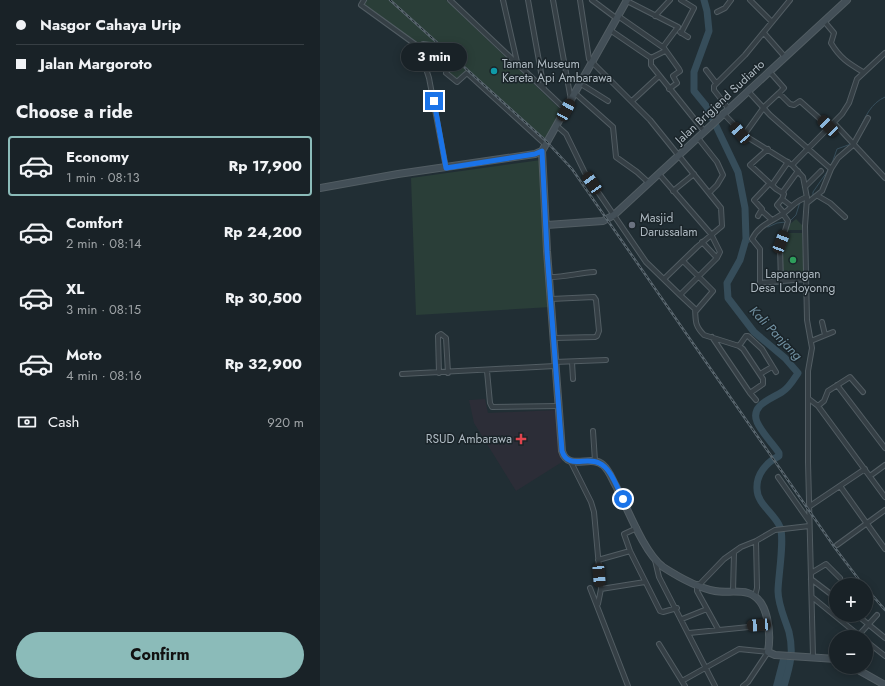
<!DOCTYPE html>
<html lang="en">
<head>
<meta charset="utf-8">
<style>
  body { margin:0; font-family:Jost,sans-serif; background:#262f33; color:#f1f3f6; height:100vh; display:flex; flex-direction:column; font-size:15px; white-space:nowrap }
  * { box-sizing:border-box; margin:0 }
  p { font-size:13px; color:#9fa4a7 }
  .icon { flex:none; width:22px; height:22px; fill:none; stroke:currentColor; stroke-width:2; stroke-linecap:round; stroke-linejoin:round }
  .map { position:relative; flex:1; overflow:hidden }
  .side { display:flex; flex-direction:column; background:#192227; width:320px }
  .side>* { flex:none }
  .top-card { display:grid; align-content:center; height:88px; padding:0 16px; background:#192227 }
  .fabs { position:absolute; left:509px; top:578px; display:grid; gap:8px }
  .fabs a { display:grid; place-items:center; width:44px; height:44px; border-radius:50%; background:#192227; box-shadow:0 2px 10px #0003,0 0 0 1px #373f44; font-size:20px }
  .end { position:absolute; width:18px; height:18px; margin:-9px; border:5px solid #1a73e8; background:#fff; box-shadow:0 0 0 2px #fff }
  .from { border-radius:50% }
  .bubble { position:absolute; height:28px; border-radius:14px; background:#192227; box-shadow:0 2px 10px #0003,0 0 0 1px #373f44; font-size:13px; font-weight:700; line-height:28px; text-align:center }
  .car { position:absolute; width:12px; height:24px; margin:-12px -6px; border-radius:5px; box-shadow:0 0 3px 1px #0007; background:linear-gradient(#222 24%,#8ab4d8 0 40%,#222 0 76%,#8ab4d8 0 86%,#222 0) }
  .top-card b { display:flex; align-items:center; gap:14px; height:38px; font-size:15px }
  .top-card b+b { border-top:1px solid #373f44 }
  .top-card i { width:10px; height:10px; background:#f1f3f6 }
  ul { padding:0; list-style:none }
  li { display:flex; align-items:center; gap:12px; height:60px; margin:0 8px 6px; padding:0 8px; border:2px solid transparent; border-radius:4px }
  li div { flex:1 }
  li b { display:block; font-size:15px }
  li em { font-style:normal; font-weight:700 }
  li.current { border-color:#8bbbb9 }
  li>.icon { width:36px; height:36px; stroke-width:1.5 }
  h2 { padding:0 16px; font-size:18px; line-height:48px }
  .pay { display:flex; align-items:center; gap:10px; height:44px; padding:0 16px; font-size:15px }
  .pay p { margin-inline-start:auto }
  .action { display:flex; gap:8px; margin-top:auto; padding:8px 16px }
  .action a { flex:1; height:46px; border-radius:24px; background:#8bbbb9; color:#111; font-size:16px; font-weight:700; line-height:46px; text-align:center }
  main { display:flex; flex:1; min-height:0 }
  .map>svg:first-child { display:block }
  .medical { fill:#2c2d37 }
  .green { fill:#2a3e38 }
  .water { fill:#364d5a }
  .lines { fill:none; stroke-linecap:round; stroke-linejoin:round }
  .stream { stroke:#364d5a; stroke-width:1 }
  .river { stroke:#364d5a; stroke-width:7 }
  .street-casing { stroke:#525d63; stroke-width:6 }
  .secondary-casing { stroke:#525d63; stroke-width:8 }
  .street { stroke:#353f45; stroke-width:4 }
  .secondary { stroke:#434f57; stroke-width:6 }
  .rail-casing { stroke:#59666e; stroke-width:2.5 }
  .rail { stroke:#1a2429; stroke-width:1; stroke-dasharray:3; stroke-linecap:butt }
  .route { stroke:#1a73e8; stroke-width:5 }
  .culture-dot { fill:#0f9aa8; stroke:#1a2429; stroke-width:1.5 }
  .worship-dot { fill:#6b7280; stroke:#1a2429; stroke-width:1.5 }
  .leisure-dot { fill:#2e9e5b; stroke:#1a2429; stroke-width:1.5 }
  .health-dot { fill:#e0444e; stroke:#1a2429; stroke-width:1.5 }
  .labels { text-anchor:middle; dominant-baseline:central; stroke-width:3; stroke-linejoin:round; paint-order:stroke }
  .poi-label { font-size:12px; fill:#afbac2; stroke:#1a2429; text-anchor:start }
  .street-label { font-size:12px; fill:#afbac2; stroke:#1a2429 }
  .water-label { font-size:13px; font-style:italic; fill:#7292a3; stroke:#1a2429 }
</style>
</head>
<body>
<main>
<section class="side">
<div class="top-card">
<b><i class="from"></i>Nasgor Cahaya Urip</b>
<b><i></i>Jalan Margoroto</b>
</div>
<h2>Choose a ride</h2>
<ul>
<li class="current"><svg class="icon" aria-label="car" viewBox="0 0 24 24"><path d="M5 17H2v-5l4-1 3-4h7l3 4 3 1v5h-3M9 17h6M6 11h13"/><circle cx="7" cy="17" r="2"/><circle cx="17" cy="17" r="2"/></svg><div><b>Economy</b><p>1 min · 08:13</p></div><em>Rp 17,900</em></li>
<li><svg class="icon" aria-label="car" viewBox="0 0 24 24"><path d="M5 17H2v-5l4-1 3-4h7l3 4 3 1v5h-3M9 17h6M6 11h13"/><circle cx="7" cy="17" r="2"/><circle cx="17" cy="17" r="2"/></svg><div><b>Comfort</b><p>2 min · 08:14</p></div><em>Rp 24,200</em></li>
<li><svg class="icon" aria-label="car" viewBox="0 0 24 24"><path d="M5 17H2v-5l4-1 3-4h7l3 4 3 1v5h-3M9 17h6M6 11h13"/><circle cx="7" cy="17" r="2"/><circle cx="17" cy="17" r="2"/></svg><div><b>XL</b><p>3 min · 08:15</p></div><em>Rp 30,500</em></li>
<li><svg class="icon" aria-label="car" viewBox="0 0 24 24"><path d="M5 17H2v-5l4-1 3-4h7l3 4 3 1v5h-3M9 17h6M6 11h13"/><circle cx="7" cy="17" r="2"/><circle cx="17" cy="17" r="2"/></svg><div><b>Moto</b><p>4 min · 08:16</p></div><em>Rp 32,900</em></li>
</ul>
<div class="pay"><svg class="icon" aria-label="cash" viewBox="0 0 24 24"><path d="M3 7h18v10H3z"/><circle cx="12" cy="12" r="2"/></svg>Cash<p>920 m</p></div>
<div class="action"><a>Confirm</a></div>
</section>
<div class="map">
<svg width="565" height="686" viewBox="0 0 565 686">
  <rect width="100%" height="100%" fill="#212e34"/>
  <!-- medical -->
  <path class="medical" d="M165 399 168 413 237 410 240 455 242 462 196 491 154 423 149 400Z"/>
  <!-- green -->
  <path class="green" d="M46 0H126L241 110 225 142 147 71 137 81 127 72 135 61 111 42 96 43 43 3Z
    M221 160 231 307 96 315 91 178Z
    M476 219 482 225V230H467L470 224Z
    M465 233H482L484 277 462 280V243Z"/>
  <!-- water -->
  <path class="water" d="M460 659 472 660 466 686H453Z"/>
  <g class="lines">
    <!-- stream -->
    <path class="stream" d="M539 130C545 117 551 103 565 97
      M511 166 517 149 531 144
      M493 196V192L509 169
      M469 222 476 215 480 202
      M445 226 448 227 457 223 466 222
      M425 244 431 241"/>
    <!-- river -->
    <path class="river" d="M384 0 387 11 389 31 374 72V91L387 107 418 172 425 208 426 239 420 260 407 283 408 298 434 332 465 358 478 373C474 379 469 388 462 392 451 399 430 405 437 422 442 433 453 444 459 453V456C447 462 436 474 437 489 437 504 455 514 460 527 465 538 458 578 458 591 458 605 465 619 469 632 474 653 470 666 464 686"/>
    <!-- street casing -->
    <g class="street-casing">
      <path id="street" d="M44 0 41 5 99 47 109 78 126 168
        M130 0 246 110
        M183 0 197 62
        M208 0 224 89
        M233 0 251 100
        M260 0 269 59 330 120 401 208 402 226 377 247 344 279
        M272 0 296 18
        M361 0 374 8 361 33
        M430 0 452 22
        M307 1 358 27 343 47
        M397 12 405 8 411 0
        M298 16 344 48 359 69 360 71 353 76 357 83 349 89
        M335 16 350 0
        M504 21 514 33 511 43C520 58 528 63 543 72
        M290 30 331 58
        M360 32 368 37
        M444 33 465 57
        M99 47 103 44 111 45 133 62 126 73 137 82 147 73 226 145
        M345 51 331 58V65L384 131
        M386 70 396 83
        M449 71 464 88 459 93 470 104 474 105 480 101 508 126
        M261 84 288 101
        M428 91 450 115 511 169
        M256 94 293 127 296 157 317 172 329 183
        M312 101 339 76
        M408 108 394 90V86L425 55 470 0
        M403 113 424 135 472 165 483 177 485 187 487 198 485 226 487 320 492 348 488 371V462L493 656
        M514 123 565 178
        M237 126 246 134 265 173 326 262 360 295 397 258 382 242
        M424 135 444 107 459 93
        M378 138 397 162 403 175 397 185 389 193
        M448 149 430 165 456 189 464 194 462 199 471 206
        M472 165 522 114 529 103 537 79 565 53
        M339 174 391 234 400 252 397 258
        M452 185 468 162
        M485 187 501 171
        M353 191 374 174
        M462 193 478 171
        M498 196 510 203 525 217
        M462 199 457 205 464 213
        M487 203 502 191 511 169 518 158 533 145 548 118
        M442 211 452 220
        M438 216 442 209 434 200 449 184
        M363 261 393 291 376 311
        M230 277C245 277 259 273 274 272
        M486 279 440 283V249L432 239C439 225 451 222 464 213 474 206 473 202 487 197
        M461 282 460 247 468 221 463 214
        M360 295 375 309C376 320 374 325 384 335L419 346 423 349 443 379V384L430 393 392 337
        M231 299 274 297 276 300 279 331 277 336 275 337 234 338
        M502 322 505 335
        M491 341 513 332
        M419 346 426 336H428L442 349 456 372
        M235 362 286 360
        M252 362 253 379
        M167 371 170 403 172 407 238 406
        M119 373 118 336 121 334 126 338 128 373
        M82 374 235 366
        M440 374 452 367
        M517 385 565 448
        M430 393 436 400
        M489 399 498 406 504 401 508 391 530 377 543 392
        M498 406 565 497
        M273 431 275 461
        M251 462 271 502 274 512 281 589 278 604
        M550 476 565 465
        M458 477 489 521
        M520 486 565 549
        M490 506 545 469
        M317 528 304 534 310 551 340 611 343 612 357 608
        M517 545 565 510
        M278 560 310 551
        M335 560 339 577 395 686
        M491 573 506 564 520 578
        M491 579 516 598
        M377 584V591L398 629
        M379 585 404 559 421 547 436 541 455 530 489 526
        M270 588 308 686
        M281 589 325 582
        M413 592 414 552
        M435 596 437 588 436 541
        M492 597 541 637
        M537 615 565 638
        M362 619 387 609
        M369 633 448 625
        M537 637 557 615
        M546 641 565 656
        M339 644 365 686
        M362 681 419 649 448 652 428 682 423 686"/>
    </g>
    <!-- secondary casing -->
    <g class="secondary-casing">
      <path id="secondary" d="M222 151 227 251 242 451C248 472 271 454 283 465 289 470 292 479 296 486 307 507 324 553 343 567 357 576 378 588 395 591 405 593 417 590 428 593 449 599 451 634 448 652L455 655 516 659
        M0 188 78 174 215 154 222 151 307 0
        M227 225 283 221 294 215 527 0
        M533 667 565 685"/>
    </g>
    <!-- street -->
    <use href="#street" class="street"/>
    <!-- secondary -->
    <use href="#secondary" class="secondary"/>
    <!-- rail casing -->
    <g class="rail-casing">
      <path id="rail" d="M70 0 226 141 252 169 515 548 543 585
        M546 588 565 610"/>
    </g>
    <!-- rail -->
    <use href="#rail" class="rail"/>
  </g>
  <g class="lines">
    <!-- route -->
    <path class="route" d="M114 101 126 168 215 154 222 151 227 252 242 451C248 470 266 456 279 463 291 468 297 488 303 499"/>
  </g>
  <!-- markers -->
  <circle class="culture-dot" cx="174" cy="71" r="4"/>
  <circle class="worship-dot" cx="312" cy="225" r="4"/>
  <circle class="leisure-dot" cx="473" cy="260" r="4"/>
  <path class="health-dot" d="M199 433h4v4h4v4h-4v4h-4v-4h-4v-4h4z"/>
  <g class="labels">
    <!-- poi labels -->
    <g class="poi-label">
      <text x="182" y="64">Taman Museum<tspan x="182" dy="14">Kereta Api Ambarawa</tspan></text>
      <text x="320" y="218">Masjid<tspan x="320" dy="14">Darussalam</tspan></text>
      <text x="473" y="274" text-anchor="middle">Lapanngan<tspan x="473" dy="14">Desa Lodoyonng</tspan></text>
      <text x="192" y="439" text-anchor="end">RSUD Ambarawa</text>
    </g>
    <!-- street labels -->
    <g class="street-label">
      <text transform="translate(400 102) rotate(-43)">Jalan Brigjend Sudiarto</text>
    </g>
    <!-- water labels -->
    <g class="water-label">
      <text transform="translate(456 333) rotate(46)">Kali Panjang</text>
    </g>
  </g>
</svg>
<div class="fabs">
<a>+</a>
<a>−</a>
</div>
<i class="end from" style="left:303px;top:499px"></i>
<i class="end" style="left:114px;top:101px"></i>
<div class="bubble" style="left:81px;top:43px;width:66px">3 min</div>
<i class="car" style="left:246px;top:110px;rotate:29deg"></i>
<i class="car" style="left:508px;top:126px;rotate:315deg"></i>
<i class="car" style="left:420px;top:133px;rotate:319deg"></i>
<i class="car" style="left:272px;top:183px;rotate:325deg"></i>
<i class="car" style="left:461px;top:242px;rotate:21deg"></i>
<i class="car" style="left:279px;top:575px;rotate:175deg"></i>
<i class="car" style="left:439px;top:625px;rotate:266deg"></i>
</div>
</main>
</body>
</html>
